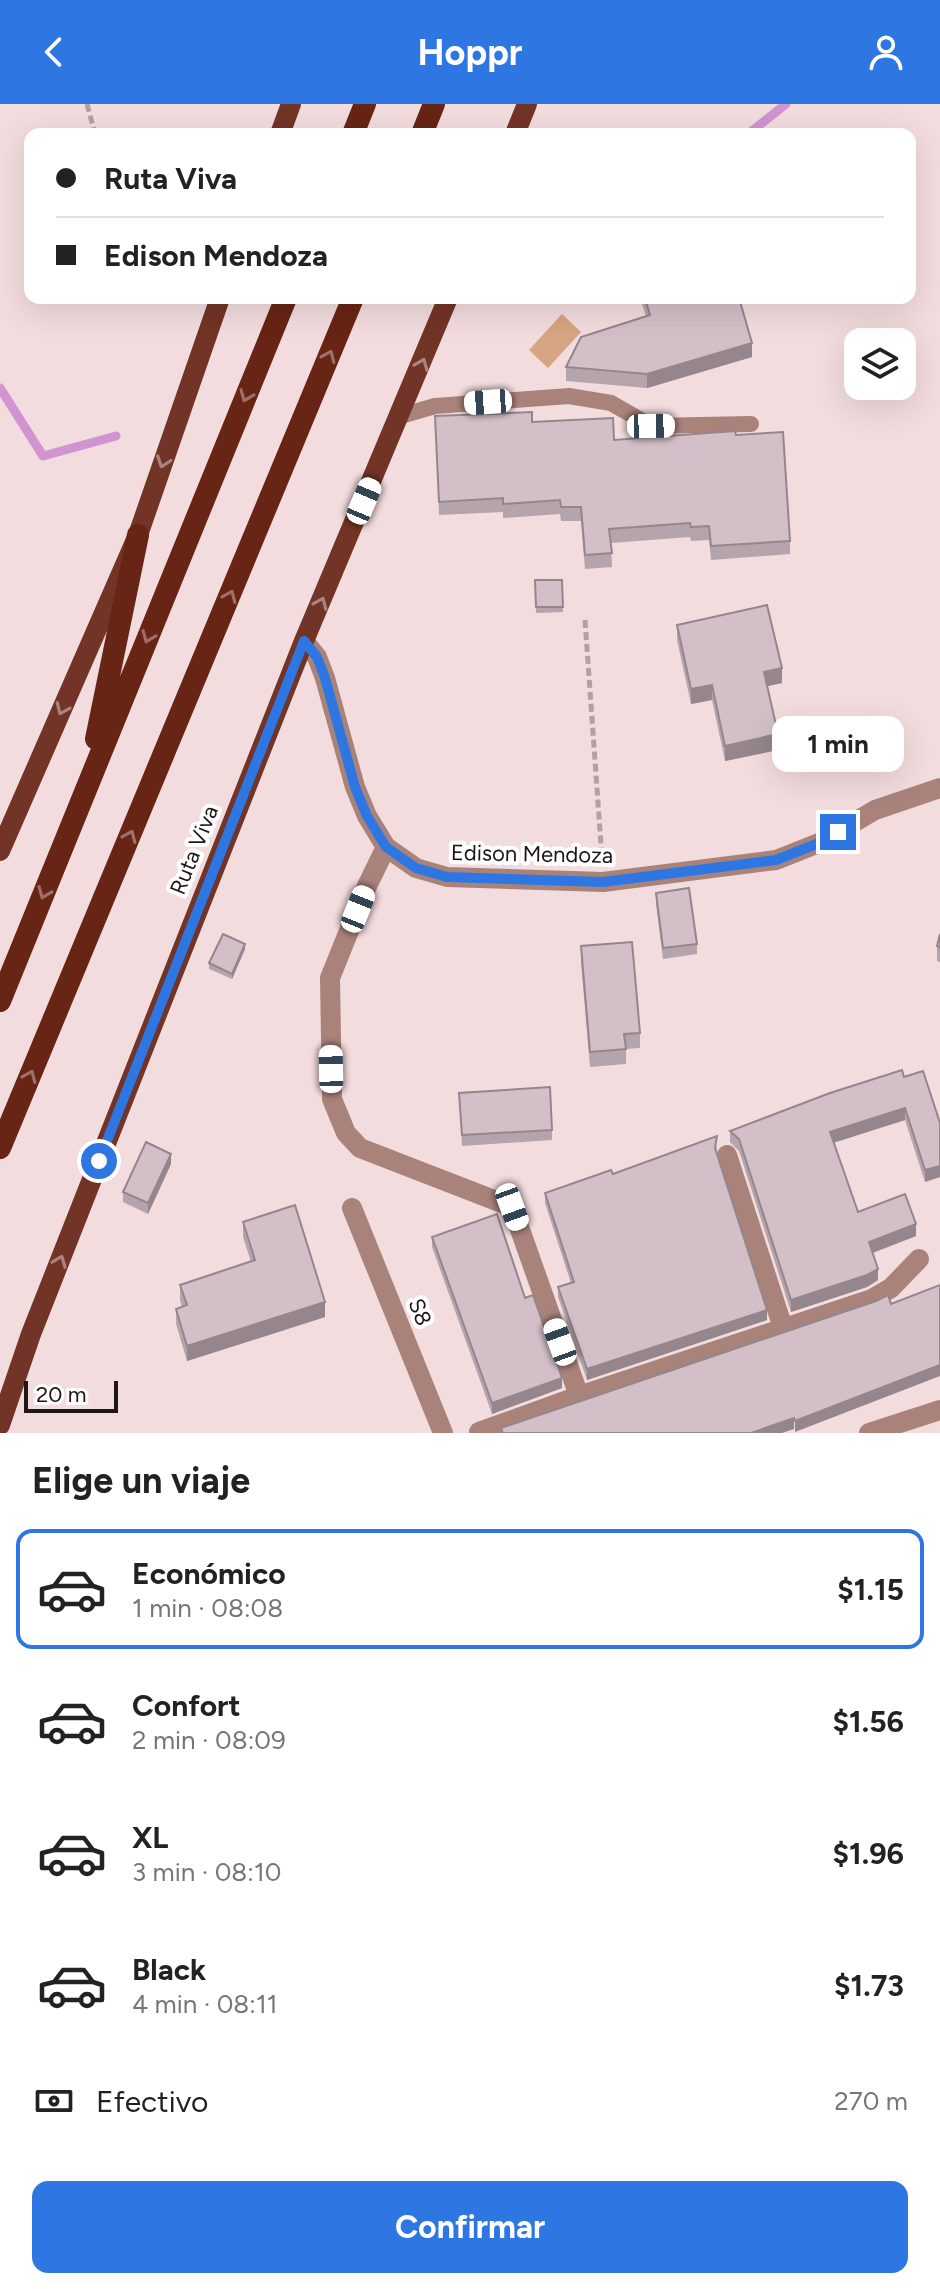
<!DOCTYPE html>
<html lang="es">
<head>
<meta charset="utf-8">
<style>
  body { margin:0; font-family:Figtree,sans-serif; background:#f6f6f6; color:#222; height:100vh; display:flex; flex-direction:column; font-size:30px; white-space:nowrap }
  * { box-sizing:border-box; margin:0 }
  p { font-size:26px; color:#767676 }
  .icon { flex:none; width:44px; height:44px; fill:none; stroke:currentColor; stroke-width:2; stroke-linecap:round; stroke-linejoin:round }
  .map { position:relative; height:1329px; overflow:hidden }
  .sheet { display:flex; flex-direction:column; background:#fff; flex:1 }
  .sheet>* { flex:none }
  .guide { position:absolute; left:24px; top:24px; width:892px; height:176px; border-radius:16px; box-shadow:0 8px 32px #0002; display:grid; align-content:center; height:176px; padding:0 32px; background:#fff }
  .buttons { position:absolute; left:844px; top:224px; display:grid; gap:16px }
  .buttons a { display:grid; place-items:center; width:72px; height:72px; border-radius:16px; background:#fff; box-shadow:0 8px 32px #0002; font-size:40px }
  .scale { position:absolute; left:24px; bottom:20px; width:94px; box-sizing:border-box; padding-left:8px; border:4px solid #1e1617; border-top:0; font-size:22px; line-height:28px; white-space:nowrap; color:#1e1617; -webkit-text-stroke:6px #fff; paint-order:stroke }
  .end { position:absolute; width:36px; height:36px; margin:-18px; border:10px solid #2e77e3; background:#fff; box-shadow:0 0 0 4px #fff }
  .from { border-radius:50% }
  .bubble { position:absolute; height:56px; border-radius:16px; background:#fff; box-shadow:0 8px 32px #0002; font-size:26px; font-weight:700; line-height:56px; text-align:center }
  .car { position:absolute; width:24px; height:48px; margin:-24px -12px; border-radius:10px; box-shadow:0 0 6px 2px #0007; background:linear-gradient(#fff 24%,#345 0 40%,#fff 0 76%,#345 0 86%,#fff 0) }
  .guide b { display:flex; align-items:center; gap:28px; height:76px; font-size:30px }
  .guide b+b { border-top:2px solid #e0e0e0 }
  .guide i { width:20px; height:20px; background:#222 }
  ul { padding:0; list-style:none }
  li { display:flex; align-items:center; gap:24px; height:120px; margin:0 16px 12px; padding:0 16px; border:4px solid transparent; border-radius:16px }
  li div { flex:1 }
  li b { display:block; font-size:30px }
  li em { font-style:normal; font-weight:700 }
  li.selected { border-color:#2e77e3 }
  li>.icon { width:72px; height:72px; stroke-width:1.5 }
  h2 { padding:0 32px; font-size:36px; line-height:96px }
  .pay { display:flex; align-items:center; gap:20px; height:88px; padding:0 32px; font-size:30px }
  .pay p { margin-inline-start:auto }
  .action { display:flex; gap:16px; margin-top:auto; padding:16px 32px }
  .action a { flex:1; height:92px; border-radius:16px; background:#2e77e3; color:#fff; font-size:32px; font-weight:700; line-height:92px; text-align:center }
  header { display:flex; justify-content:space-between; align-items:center; height:104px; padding:0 32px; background:#2e77e3; color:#fff; font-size:36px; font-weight:700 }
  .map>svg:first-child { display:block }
  .green { fill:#d6a583 }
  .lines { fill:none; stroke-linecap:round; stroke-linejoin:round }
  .stream { stroke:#d094d1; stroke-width:9 }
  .path { stroke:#b3a1a2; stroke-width:5; stroke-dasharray:8 4; stroke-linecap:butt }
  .service { stroke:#a9837a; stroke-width:16 }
  .minor { stroke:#a9837a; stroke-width:20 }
  .primary { stroke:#723426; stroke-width:20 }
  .trunk { stroke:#682415; stroke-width:22 }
  .wall { fill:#b5a4ac }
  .shaded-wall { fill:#94868c }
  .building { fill:#d3bfc8; stroke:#94868c; stroke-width:2 }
  .oneway { stroke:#9d7167 }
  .oneway2 { stroke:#aa857d }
  .route { stroke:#2e77e3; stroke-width:10 }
  .labels { text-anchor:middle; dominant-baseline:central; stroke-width:8; stroke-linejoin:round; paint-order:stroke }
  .street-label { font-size:22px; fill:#1e1617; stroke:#fff }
</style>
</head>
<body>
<header><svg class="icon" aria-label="back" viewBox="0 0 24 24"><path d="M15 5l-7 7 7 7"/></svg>Hoppr<svg class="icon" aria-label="person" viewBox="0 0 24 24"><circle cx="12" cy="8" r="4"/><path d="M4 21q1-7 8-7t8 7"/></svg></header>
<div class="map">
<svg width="940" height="1329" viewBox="0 0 940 1329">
  <rect width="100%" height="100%" fill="#f3dcde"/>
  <!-- green -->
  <path class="green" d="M562 210 581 228 548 264 529 246Z"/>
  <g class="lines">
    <!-- stream -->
    <path class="stream" d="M748 30 786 0
      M0 284 43 352 116 332"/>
    <!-- path -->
    <path class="path" d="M87 0 95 30
      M585 516 602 755"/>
    <!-- service -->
    <path class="service" d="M401 312 435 302 569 292 611 299 651 322 751 320"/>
    <!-- minor -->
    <path class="minor" d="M304 537 317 553 325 574 355 683 367 712 386 743 416 764 447 773 603 778 776 756 819 739 875 706 940 684
      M386 743 367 782 330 874 332 995 346 1029 360 1044 512 1103 579 1292
      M727 1051 783 1224
      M352 1104 443 1329
      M479 1328 579 1292 872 1195 891 1184 919 1155
      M869 1329 940 1306"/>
    <!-- primary -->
    <path class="primary" d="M280 30 291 0
      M515 30 527 0
      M0 747 138 431 220 194
      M0 1321 31 1230 304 537 448 194"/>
    <!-- trunk -->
    <path class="trunk" d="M353 30 365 0
      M422 30 434 0
      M96 635 138 431
      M0 897 286 194
      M0 1044 353 194"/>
  </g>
  <!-- wall -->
  <path class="wall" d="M642 194H739L752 253 647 284 566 277V263L646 212 642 200Z
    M435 312 532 318 614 336 736 331 790 437V450L711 456 709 436 691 437 690 433 611 439 612 463 585 465 581 417H561L560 410 503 414V408L439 411Z
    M535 476H562L563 508 536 509Z
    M677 521 782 579 767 582 778 646 725 657 712 596 691 600 677 536Z
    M656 789 697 840V850L663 855 656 800Z
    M940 830V858L937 857V842Z
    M581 842 640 929V944L626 945V960L590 963 581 858Z
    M245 845 232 875 209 865V859Z
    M904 973 940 1019 925 1078 905 1016 834 1038 858 1108 916 1132 873 1149 878 1176 867 1183 791 1208 739 1047 730 1038V1027Z
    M459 989 552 1026V1036L462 1042Z
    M717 1043 716 1048 767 1216 587 1276 558 1193V1183L571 1179 545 1099V1089L613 1070Z
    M171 1060 148 1110 123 1098V1088Z
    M243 1118 325 1213 187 1257 176 1220V1205L182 1203 180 1196V1181L251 1158 243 1133Z
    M432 1133 562 1284 492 1310 432 1143Z"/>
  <!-- shaded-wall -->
  <path class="shaded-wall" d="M752 239V253L647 284V270Z
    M782 564V579L764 583V568Z
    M712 581V596L691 600V585Z
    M778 630V646L725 657V642Z
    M245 840V845L232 875V870Z
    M905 1004V1016L830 1040V1028Z
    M171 1050V1060L148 1110V1099Z
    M940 1062V1073L925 1078V1066Z
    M916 1120V1132L869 1150V1138Z
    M878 1165V1176L867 1183 791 1208V1196Z
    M325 1198V1213L187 1257V1242Z
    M767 1206V1216L587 1276V1265Z
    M940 1261V1272L795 1328V1317Z
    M562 1274V1284L492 1310V1299Z
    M794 1314V1325L782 1329H751Z"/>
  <!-- building -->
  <path class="building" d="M645 194H739L752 239 647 270 566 263 581 233 650 211Z
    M532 308V318L613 314 614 336 735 327 736 331 783 328 790 437 711 442 709 422 691 423 690 419 609 425 612 449 585 451 581 403H561L560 396 503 400V394L439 398 435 312Z
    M535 476H562L563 503H536Z
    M767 501 782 564 764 568 778 630 725 642 712 581 691 585 677 521Z
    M689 784 697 840 663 844 656 789Z
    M223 830 245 840 232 870 209 859Z
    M940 830V843L937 842Z
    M632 838 640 929 624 930 626 945 590 948 581 842Z
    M902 966 904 973 923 967 940 1019V1062L925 1066 905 1004 830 1028 858 1108 905 1090 916 1120 869 1138 878 1165 867 1171 791 1196 739 1035 730 1027 830 989Z
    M550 983 552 1026 462 1031 459 989Z
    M717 1032 715 1044 767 1206 587 1265 558 1183 574 1178 545 1089 611 1066 613 1070Z
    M146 1038 171 1050 148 1099 123 1088Z
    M295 1101 325 1198 187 1242 176 1205 187 1201 180 1181 255 1156 243 1118Z
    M497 1110 525 1194 533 1191 562 1274 492 1299 432 1133Z
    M940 1181V1261L795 1317 794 1314 751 1329H503L501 1324 876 1197 888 1191 891 1200Z"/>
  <!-- one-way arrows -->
  <defs><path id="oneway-chevron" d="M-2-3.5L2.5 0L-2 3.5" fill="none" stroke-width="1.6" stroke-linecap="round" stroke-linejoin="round" transform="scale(2)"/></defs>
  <g class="oneway">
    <use href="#oneway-chevron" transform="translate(329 252) rotate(-67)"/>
    <use href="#oneway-chevron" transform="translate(246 292) rotate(112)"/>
    <use href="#oneway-chevron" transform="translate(230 492) rotate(-67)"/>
    <use href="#oneway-chevron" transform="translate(148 533) rotate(112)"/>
    <use href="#oneway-chevron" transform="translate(130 732) rotate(-67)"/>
    <use href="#oneway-chevron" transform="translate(44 789) rotate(112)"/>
    <use href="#oneway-chevron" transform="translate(30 972) rotate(-67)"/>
  </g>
  <g class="oneway2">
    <use href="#oneway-chevron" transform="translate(422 260) rotate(-68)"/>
    <use href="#oneway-chevron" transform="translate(163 358) rotate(109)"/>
    <use href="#oneway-chevron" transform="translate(321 499) rotate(-67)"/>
    <use href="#oneway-chevron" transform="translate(62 605) rotate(114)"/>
    <use href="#oneway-chevron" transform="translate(60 1157) rotate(-68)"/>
  </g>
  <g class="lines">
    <!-- route -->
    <path class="route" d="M99 1057 304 537 317 553 325 574 355 683 367 712 386 743 416 764 447 773 603 778 776 756 819 739 838 728"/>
  </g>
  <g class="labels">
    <!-- street labels -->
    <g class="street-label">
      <text transform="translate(194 746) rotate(-68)">Ruta Viva</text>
      <text transform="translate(532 750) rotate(1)">Edison Mendoza</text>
      <text transform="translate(420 1208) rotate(68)">S8</text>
    </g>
  </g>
</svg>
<div class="buttons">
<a><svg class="icon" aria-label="layers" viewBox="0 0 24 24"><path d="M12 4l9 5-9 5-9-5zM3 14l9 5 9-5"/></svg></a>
</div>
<div class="scale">20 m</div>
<i class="end from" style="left:99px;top:1057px"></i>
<i class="end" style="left:838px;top:728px"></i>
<div class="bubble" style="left:772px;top:612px;width:132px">1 min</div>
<i class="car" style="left:488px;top:298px;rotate:266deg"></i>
<i class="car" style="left:651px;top:322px;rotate:89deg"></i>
<i class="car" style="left:364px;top:397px;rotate:23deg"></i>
<i class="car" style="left:358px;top:805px;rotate:22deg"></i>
<i class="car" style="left:331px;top:965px;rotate:359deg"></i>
<i class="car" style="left:512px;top:1103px;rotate:160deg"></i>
<i class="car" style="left:560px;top:1238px;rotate:340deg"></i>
<div class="guide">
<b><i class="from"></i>Ruta Viva</b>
<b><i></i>Edison Mendoza</b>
</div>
</div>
<section class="sheet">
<h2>Elige un viaje</h2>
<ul>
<li class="selected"><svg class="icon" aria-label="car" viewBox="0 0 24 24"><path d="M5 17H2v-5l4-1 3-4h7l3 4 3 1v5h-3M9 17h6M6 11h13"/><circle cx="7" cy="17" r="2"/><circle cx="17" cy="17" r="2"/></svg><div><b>Económico</b><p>1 min · 08:08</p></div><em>$1.15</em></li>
<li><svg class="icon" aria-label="car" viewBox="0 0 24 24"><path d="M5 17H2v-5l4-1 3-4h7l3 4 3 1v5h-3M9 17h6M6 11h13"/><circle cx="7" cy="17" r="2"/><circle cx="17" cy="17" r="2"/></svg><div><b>Confort</b><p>2 min · 08:09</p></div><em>$1.56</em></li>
<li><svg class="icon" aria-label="car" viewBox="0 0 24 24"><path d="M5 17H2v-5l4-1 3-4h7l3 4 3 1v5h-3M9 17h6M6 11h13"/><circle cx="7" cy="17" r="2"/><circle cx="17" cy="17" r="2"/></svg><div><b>XL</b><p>3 min · 08:10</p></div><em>$1.96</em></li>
<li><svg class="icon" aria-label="car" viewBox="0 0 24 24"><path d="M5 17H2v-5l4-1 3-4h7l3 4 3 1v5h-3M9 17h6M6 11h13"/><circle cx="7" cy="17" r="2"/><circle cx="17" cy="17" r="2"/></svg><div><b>Black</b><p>4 min · 08:11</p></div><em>$1.73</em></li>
</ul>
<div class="pay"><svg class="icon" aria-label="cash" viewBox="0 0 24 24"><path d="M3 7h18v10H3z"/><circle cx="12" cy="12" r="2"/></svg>Efectivo<p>270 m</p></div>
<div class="action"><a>Confirmar</a></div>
</section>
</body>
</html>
